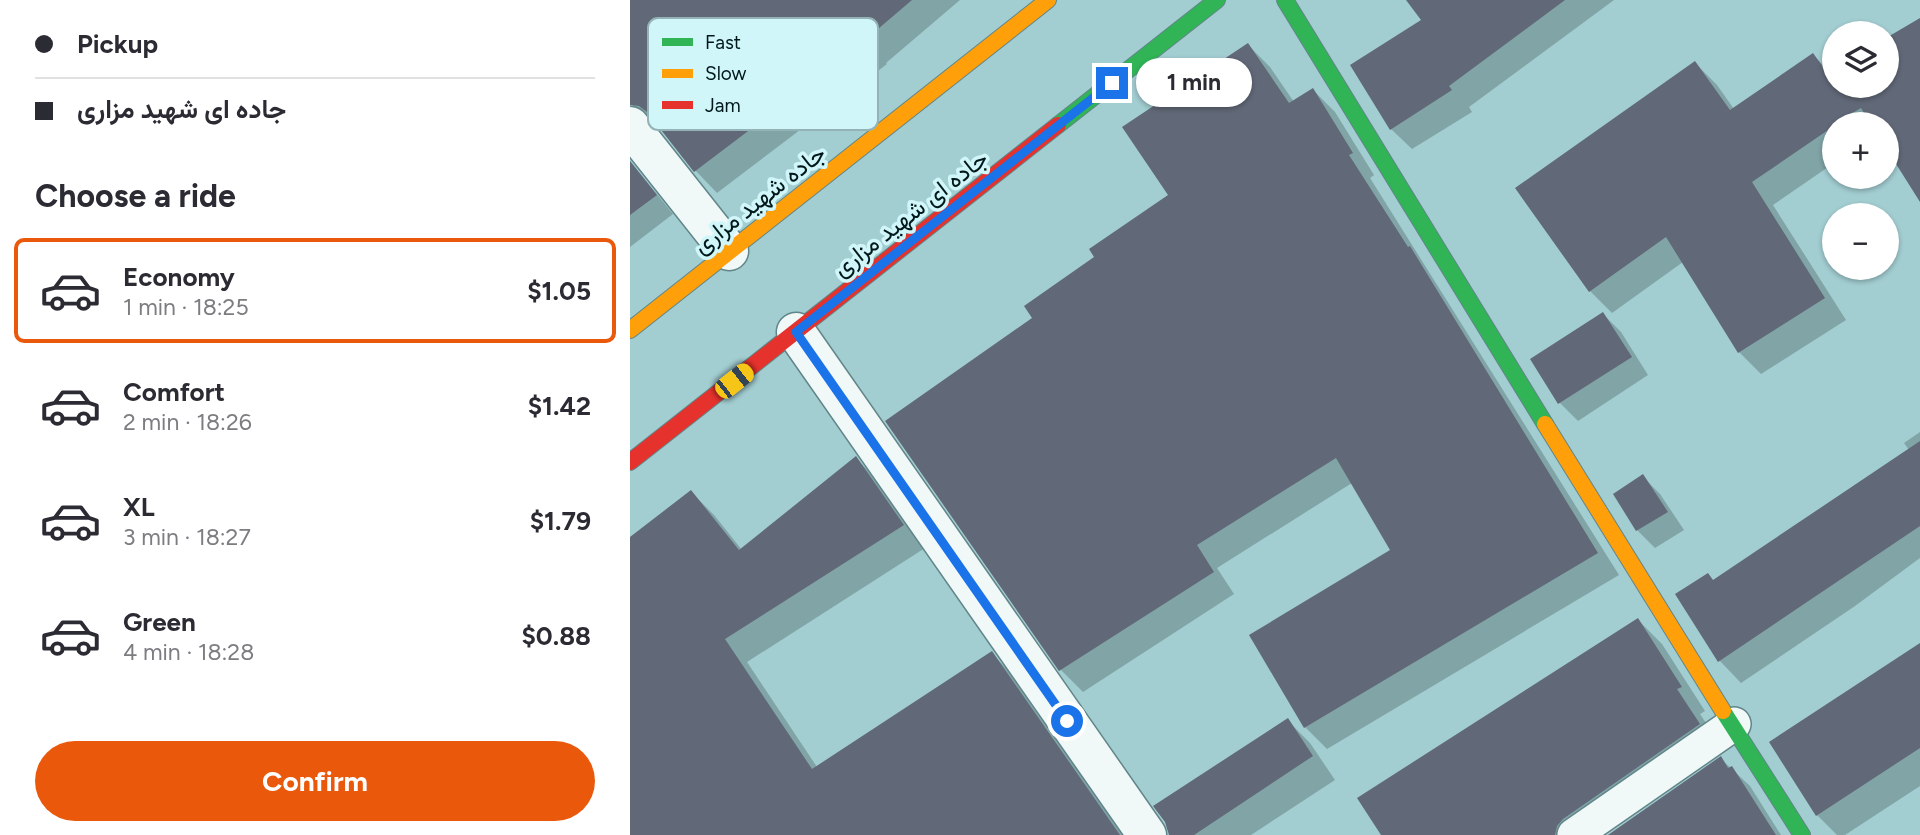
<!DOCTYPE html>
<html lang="en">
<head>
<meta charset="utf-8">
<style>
  body { margin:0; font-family:Figtree,Vazirmatn,sans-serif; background:#f7f7f7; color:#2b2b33; height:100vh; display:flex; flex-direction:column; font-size:26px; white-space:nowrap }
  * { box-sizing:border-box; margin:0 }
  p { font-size:23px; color:#7c7c81 }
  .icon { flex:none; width:38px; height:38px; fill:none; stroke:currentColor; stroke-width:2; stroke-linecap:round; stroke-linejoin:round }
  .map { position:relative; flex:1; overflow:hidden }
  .sheet { display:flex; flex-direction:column; background:#fff; width:630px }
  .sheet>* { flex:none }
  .top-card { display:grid; align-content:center; height:154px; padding:0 35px; background:#fff }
  .tools { position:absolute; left:1192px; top:21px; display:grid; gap:14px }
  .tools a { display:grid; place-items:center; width:77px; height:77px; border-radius:50%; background:#fff; box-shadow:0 2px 5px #0004; font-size:35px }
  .end { position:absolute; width:32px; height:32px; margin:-16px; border:9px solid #1a73e8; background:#fff; box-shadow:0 0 0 4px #fff }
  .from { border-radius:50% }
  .bubble { position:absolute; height:49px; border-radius:24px; background:#fff; box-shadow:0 2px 5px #0004; font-size:23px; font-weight:700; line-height:49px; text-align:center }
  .car { position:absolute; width:21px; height:42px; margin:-21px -10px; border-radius:9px; box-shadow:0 0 5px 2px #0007; background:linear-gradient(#f5c518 24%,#345 0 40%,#f5c518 0 76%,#345 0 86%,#f5c518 0) }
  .top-card b { display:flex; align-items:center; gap:24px; height:66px; font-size:26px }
  .top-card b+b { border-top:2px solid #e1e1e2 }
  .top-card i { width:18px; height:18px; background:#2b2b33 }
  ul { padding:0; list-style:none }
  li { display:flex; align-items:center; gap:21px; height:105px; margin:0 14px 10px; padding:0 21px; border:4px solid transparent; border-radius:10px }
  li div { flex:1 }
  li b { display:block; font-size:26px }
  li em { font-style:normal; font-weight:700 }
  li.current { border-color:#ea580c }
  li>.icon { width:63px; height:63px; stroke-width:1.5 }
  h2 { padding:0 35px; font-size:32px; line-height:84px }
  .primary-button { display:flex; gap:14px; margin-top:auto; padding:14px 35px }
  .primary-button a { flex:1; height:80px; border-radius:42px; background:#ea580c; color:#fff; font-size:28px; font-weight:700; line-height:80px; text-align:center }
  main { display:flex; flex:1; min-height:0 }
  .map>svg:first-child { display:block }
  .shadow { fill:#0003 }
  .building { fill:#616877 }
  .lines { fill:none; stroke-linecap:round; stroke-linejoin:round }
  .lane-casing { stroke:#618689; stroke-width:36 }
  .street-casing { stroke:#618689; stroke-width:41 }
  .fast-casing { stroke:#618689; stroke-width:18 }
  .slow-casing { stroke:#618689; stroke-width:18 }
  .jam-casing { stroke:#618689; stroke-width:18 }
  .lane { stroke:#f1f8f8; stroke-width:33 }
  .street { stroke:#f1f8f8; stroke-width:38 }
  .fast { stroke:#30b455; stroke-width:16 }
  .slow { stroke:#ff9f0a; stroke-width:16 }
  .jam { stroke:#e5322d; stroke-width:16 }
  .route { stroke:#1a73e8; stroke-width:9 }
  .labels { text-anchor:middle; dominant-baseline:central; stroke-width:7; stroke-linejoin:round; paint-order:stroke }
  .street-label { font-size:24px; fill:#01181b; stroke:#d1f6fa }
  .key { fill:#d1f6fa; stroke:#93b3b7; stroke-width:2 }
  .key-label { font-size:19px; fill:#01181b }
</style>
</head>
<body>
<main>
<section class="sheet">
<div class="top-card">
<b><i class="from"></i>Pickup</b>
<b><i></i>جاده ای شهید مزاری</b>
</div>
<h2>Choose a ride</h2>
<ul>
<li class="current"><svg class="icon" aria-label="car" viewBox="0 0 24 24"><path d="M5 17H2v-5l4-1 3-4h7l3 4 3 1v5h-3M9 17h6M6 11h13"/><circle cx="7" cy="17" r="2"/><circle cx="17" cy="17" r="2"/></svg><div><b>Economy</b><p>1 min · 18:25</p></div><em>$1.05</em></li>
<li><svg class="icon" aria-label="car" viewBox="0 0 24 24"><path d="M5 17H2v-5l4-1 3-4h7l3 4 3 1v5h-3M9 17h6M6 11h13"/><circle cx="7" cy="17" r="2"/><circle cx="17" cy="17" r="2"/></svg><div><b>Comfort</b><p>2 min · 18:26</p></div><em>$1.42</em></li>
<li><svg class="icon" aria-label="car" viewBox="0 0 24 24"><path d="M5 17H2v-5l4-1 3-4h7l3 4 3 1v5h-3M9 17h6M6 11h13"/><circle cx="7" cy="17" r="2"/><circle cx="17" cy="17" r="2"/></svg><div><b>XL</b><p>3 min · 18:27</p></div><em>$1.79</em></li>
<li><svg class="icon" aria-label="car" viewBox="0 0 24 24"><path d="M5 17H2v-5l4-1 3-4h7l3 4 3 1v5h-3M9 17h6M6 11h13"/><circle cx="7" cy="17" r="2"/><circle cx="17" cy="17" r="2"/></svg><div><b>Green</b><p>4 min · 18:28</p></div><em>$0.88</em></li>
</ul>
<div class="primary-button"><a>Confirm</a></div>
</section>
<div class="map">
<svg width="1290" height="835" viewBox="0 0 1290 835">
  <rect width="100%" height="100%" fill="#a2cdd1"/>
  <!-- shadow -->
  <path class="shadow" d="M0 0H330L256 63 257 64 87 193 65 170 31 127 23 126 0 103Z
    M778 0H984L839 107 842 112 782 149 761 129 793 21Z
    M1290 20V199L1256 124H1204V163L1143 205 1216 320 1131 374 1109 352 1053 262 982 313 960 291 1065 63 1087 85 1104 109 1183 55 1202 74 1204 72V86H1256Z
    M618 45 640 67 664 102 683 90 705 112 744 175 740 178 989 575 697 749 675 727 763 551 722 483 587 568 604 594 453 692 431 670 257 422 405 319 467 257 540 195Z
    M0 161 43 214 0 247Z
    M973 314 991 332 1018 375 948 421 930 403 903 359Z
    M1290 432V558L1225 606 1111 683 1090 661 1084 581 1279 450 1274 443Z
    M226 458 248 481 295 548 117 662 187 767 361 653 384 676 495 835H0V539L61 492 84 515 112 550Z
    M1012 476 1030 494 1054 530 1025 548 1007 530Z
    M1008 620 1032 644 1075 711 1070 714 1093 749 968 835H753Z
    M1290 645V786L1215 835H1207L1187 815 1141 742Z
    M657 720 680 743 705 780 621 835H540Z
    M1091 759 1120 786 1151 835H981Z"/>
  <!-- building -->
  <path class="building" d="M0 0H282L235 40 237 41 64 172 17 112 9 106 0 105Z
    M776 0H935L819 86 822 90 760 130 720 65 791 20Z
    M1290 18V202L1256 148V124H1241L1231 108 1204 124V126L1122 182 1195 298 1108 353 1036 237 959 292 885 188 1065 61 1100 110 1183 53 1198 74 1204 70V86H1256V38Z
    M618 43 659 103 683 88 723 153 719 155 778 247 780 246 968 553 674 728 619 635 760 550 706 458 567 545 584 572 429 671 255 421 402 318 394 306 464 257 459 249 538 195 492 127Z
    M0 161 27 195 0 215Z
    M973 312 1002 357 928 404 900 359Z
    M1290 441V526L1088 662 1045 594 1078 573 1083 580Z
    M226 456 274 525 95 639 182 769 362 651 490 835H0V537L61 490 109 550Z
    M1013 474 1038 512 1006 531 983 494Z
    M1008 618 1052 687 1047 689 1070 724 933 819 927 826 925 835H751L727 798Z
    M1290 643V748L1186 816 1139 742Z
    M658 718 683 756 564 835H539L535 822 523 806Z
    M1091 756 1098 768 1102 766 1146 835H978Z"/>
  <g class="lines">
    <!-- lane casing -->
    <g class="lane-casing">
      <path id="lane" d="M944 835 1104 724"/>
    </g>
    <!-- street casing -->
    <g class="street-casing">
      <path id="street" d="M0 126 99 251
        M166 332 517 835"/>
    </g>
    <!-- fast casing -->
    <g class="fast-casing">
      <path id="fast" d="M655 0 915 424
        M428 125 587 0
        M1093 711 1172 835"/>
    </g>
    <!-- slow casing -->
    <g class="slow-casing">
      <path id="slow" d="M0 330 418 0
        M915 424 1093 711"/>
    </g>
    <!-- jam casing -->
    <g class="jam-casing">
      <path id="jam" d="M0 462 428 125"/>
    </g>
    <!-- lane -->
    <use href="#lane" class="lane"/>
    <!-- street -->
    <use href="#street" class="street"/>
    <!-- fast -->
    <use href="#fast" class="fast"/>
    <!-- slow -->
    <use href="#slow" class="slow"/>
    <!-- jam -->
    <use href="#jam" class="jam"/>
  </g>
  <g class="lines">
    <!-- route -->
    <path class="route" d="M437 721 166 332 482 83"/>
  </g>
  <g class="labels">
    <!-- street labels -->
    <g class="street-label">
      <text transform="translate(129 199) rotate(-38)">جاده شهید مزاری</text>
      <text transform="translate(280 213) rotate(-38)">جاده ای شهید مزاری</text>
    </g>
  </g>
  <!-- legend -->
  <rect x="18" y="18" width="230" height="112" rx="10" class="key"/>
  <rect x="32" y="38" width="31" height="8" fill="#30b455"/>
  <rect x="32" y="69" width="31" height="9" fill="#ff9f0a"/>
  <rect x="32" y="101" width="31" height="8" fill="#e5322d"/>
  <g class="key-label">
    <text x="75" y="49">Fast</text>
    <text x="75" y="80">Slow</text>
    <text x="75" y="112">Jam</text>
  </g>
</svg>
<div class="tools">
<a><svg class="icon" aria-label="layers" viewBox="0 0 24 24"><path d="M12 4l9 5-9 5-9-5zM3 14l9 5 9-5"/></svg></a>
<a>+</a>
<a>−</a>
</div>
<i class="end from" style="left:437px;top:721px"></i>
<i class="end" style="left:482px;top:83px"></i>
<div class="bubble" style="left:506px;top:58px;width:116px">1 min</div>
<i class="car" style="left:104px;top:381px;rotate:52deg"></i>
</div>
</main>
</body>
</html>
